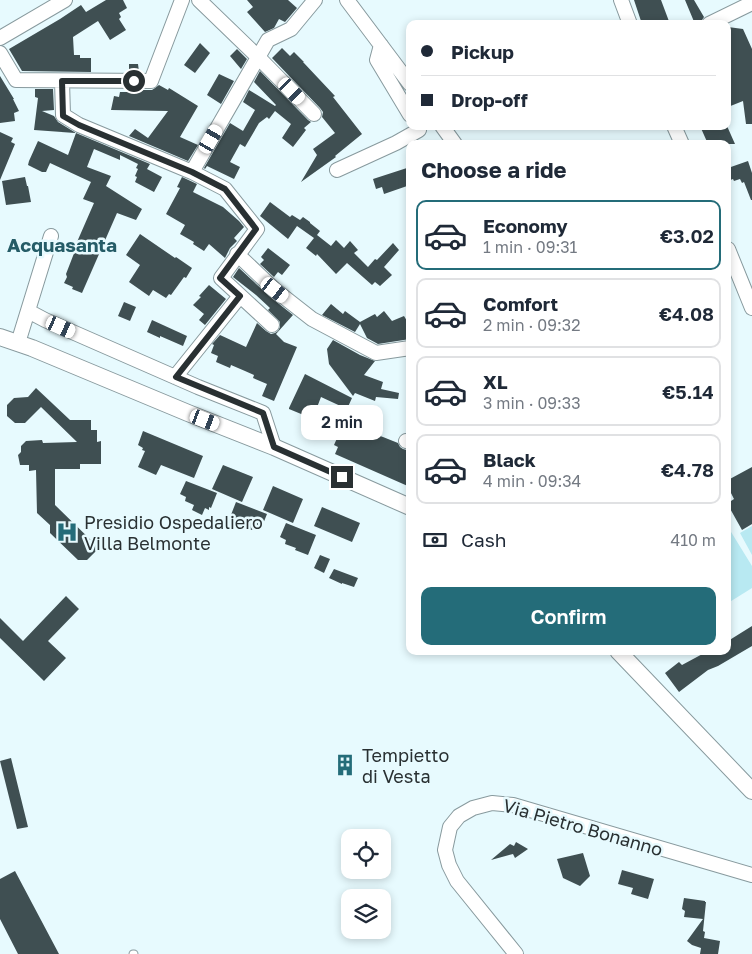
<!DOCTYPE html>
<html lang="en">
<head>
<meta charset="utf-8">
<style>
  body { margin:0; font-family:"Golos Text",sans-serif; background:#f2f2f3; color:#1f2937; height:100vh; display:flex; flex-direction:column; font-size:19px; white-space:nowrap }
  * { box-sizing:border-box; margin:0 }
  p { font-size:16px; color:#747a83 }
  .icon { flex:none; width:28px; height:28px; fill:none; stroke:currentColor; stroke-width:2; stroke-linecap:round; stroke-linejoin:round }
  .map { position:relative; flex:1; overflow:hidden }
  .side { position:absolute; left:406px; top:140px; width:325px; height:515px; display:flex; flex-direction:column; background:#fff; border-radius:10px; box-shadow:0 2px 8px #0003 }
  .side>* { flex:none }
  .hud { position:absolute; left:406px; top:20px; width:325px; height:110px; border-radius:10px; box-shadow:0 2px 8px #0003; display:grid; align-content:center; height:110px; padding:0 15px; background:#fff }
  .tools { position:absolute; left:341px; top:829px; display:grid; gap:10px }
  .tools a { display:grid; place-items:center; width:50px; height:50px; border-radius:10px; background:#fff; box-shadow:0 2px 8px #0003; font-size:25px }
  .end { position:absolute; width:22px; height:22px; margin:-11px; border:6px solid #293032; background:#fff; box-shadow:0 0 0 2px #fff }
  .from { border-radius:50% }
  .bubble { position:absolute; height:35px; border-radius:10px; background:#fff; box-shadow:0 2px 8px #0003; font-size:16px; font-weight:600; line-height:35px; text-align:center }
  .car { position:absolute; width:15px; height:30px; margin:-15px -8px; border-radius:6px; box-shadow:0 0 4px 1px #0007; background:linear-gradient(#fff 24%,#345 0 40%,#fff 0 76%,#345 0 86%,#fff 0) }
  .hud b { display:flex; align-items:center; gap:18px; height:48px; font-size:19px }
  .hud b+b { border-top:1px solid #e0e1e3 }
  .hud i { width:12px; height:12px; background:#1f2937 }
  ul { padding:0; list-style:none }
  li { display:flex; align-items:center; gap:15px; height:70px; margin:0 10px 8px; padding:0 5px; border:2px solid #e0e1e3; border-radius:10px }
  li div { flex:1 }
  li b { display:block; font-size:19px }
  li em { font-style:normal; font-weight:600 }
  li.on { border-color:#246c79 }
  li>.icon { width:45px; height:45px; stroke-width:1.5 }
  h2 { padding:0 15px; font-size:22px; line-height:60px }
  .pay { display:flex; align-items:center; gap:12px; height:55px; padding:0 15px; font-size:19px }
  .pay p { margin-inline-start:auto }
  .primary-button { display:flex; gap:10px; margin-top:auto; padding:10px 15px }
  .primary-button a { flex:1; height:58px; border-radius:10px; background:#246c79; color:#fff; font-size:20px; font-weight:600; line-height:58px; text-align:center }
  .map>svg:first-child { display:block }
  .grass { fill:#b8e9f2 }
  .building { fill:#3f4f52 }
  .lines { fill:none; stroke-linecap:round; stroke-linejoin:round }
  .service-casing { stroke:#889a9e; stroke-width:9 }
  .minor-casing { stroke:#889a9e; stroke-width:16 }
  .tertiary-casing { stroke:#889a9e; stroke-width:18 }
  .service { stroke:#fff; stroke-width:7 }
  .minor { stroke:#fff; stroke-width:14 }
  .tertiary { stroke:#fff; stroke-width:16 }
  .route { stroke:#293032; stroke-width:6 }
  .labels { text-anchor:middle; dominant-baseline:central; stroke-width:5; stroke-linejoin:round; paint-order:stroke }
  .poi-label { font-size:18px; fill:#293032; stroke:#e7fafe; text-anchor:start }
  .street-label { font-size:18px; fill:#293032; stroke:#e7fafe }
  .neighbourhood-label { font-size:19px; font-weight:bold; fill:#255c67; stroke:#e7fafe }
</style>
</head>
<body>
<div class="map">
<svg width="752" height="954" viewBox="0 0 752 954">
  <rect width="100%" height="100%" fill="#e7fafe"/>
  <!-- grass -->
  <path class="grass" d="M752 526V555L740 533Z
    M728 527 752 566V588L728 603Z"/>
  <!-- building -->
  <path class="building" d="M106 0H123L127 8 119 13 121 17 119 19 126 30 110 40 98 21 73 37 74 55H80V58H91V72L22 71 9 49 60 19 81 5 86 12Z
    M247 0H288L297 8 285 22 279 19 274 28 265 32 247 12 253 7Z
    M634 0H661L670 24H642Z
    M685 0H694L704 17 702 20 700 24H695Z
    M728 27 743 29 752 49V124H746L743 101 728 107Z
    M200 43 210 53 195 73 184 65Z
    M282 48 290 56 294 52 304 62H303L335 96 333 97 362 134 335 156 336 157 301 182 317 155 313 149 335 133 322 117 323 112 320 108 272 58Z
    M237 49 247 59 241 69 230 56Z
    M129 64H138L139 72H129Z
    M260 71 308 120 311 122 304 128 306 130 293 147 282 138 291 124 275 111 269 119 267 117 259 123 245 147 240 144 230 162 240 167 234 179 207 166 205 169 204 168 230 123 243 131 255 110 243 102 249 90 275 106 276 105 254 82Z
    M219 74 234 81 221 104 207 95Z
    M0 76 14 99H13L19 111 14 113 15 121 0 123Z
    M159 85 168 90 169 88 198 106 180 137 198 145 188 161 129 136 135 129 148 138 168 111 111 110 114 96 119 97 120 92H130V90H152L155 88Z
    M35 89H53L54 110 42 111 54 116 58 122 76 133 150 164 147 169 162 177 154 192 135 182 137 177 135 176 138 169 136 168 138 164 120 155V160L94 149 87 167 111 176 106 186 142 209 136 220 117 213 82 293 72 289 73 287 64 283 67 277 66 274 78 243 77 242 94 203 83 199 91 182 50 163 46 172H42L28 165 29 161 38 141 68 155 76 133 34 130 38 98 35 97Z
    M700 126H727L735 144H708Z
    M0 132 13 138 11 142 15 144 0 180Z
    M748 161 752 173V200H751L744 182 742 183 740 179 734 181 733 179 728 181V168Z
    M410 167V185L384 194 382 187 376 189 373 179Z
    M25 177 27 186H28L31 202 6 205 2 181Z
    M182 177 197 184 193 192 223 207 239 221 244 227 234 238 237 241 230 248 225 258 209 244 204 251 193 244 194 242 180 234 185 225 166 214 180 188 177 187Z
    M270 202 290 217 292 215 300 220 303 217 310 222V223L320 231 317 235 331 246 336 240 344 248 350 241 358 250 354 253 368 267 375 259 377 260 393 243 399 250 384 267 392 275 380 286 375 282 372 285 347 263 336 274 317 254 316 256 306 248 314 238 297 226 288 239 260 216Z
    M140 234 175 258 176 257 192 268 186 278 184 277 171 295 169 294 166 298 153 290 149 296 129 282 140 265 126 255Z
    M268 248 290 265 282 275 278 272 274 277 260 264 264 260 261 257Z
    M239 268 269 296 293 315 276 334 284 342 297 347 274 401 262 396 267 384 253 378 254 375 245 371 231 365 230 368 216 362 218 356 211 353 214 345 212 344 220 335 246 347 257 323 266 331 271 334 275 333 278 331 280 327V322L268 310 270 308 256 295 233 277Z
    M209 285 226 299 205 325 199 320 204 314 193 305 201 297 199 296Z
    M124 302 136 307 130 321 118 316Z
    M331 304 343 314 345 311 360 322 375 314 377 317 384 311 392 321 404 316 407 321 410 320V339L378 344 367 338 360 324 355 332 322 315Z
    M152 320 187 336 183 346 160 336V338L147 332Z
    M333 340 360 355 375 361 364 375 383 382 381 389 399 393 398 399 376 397 375 401 355 393 353 396 329 364 327 349Z
    M305 374 352 398 347 409 321 397 316 410 310 407 306 416 289 409V408Z
    M36 388 70 420H91V430H97V442L101 441V464H80V469H55V505L99 548 87 560H78L50 533V525L37 513 36 470 29 471V465H20L18 455 21 452V446L26 441 42 440 43 443 77 442 41 407 25 423H15L7 416V405L14 398 28 397Z
    M352 426 383 437 398 443 400 447 403 449 410 451V487L335 454 338 447 334 445 342 427Z
    M143 431 203 456 194 478 161 465 156 475 138 467 145 451 142 450 143 448 138 445Z
    M223 465 253 477 242 502 212 489Z
    M752 467V524L742 530 728 505V503L734 499 728 487V480Z
    M186 481 217 493 211 508 209 507V510L205 508 202 515 192 510 194 505 185 501 186 497 180 494Z
    M273 486 303 499 293 523 263 510Z
    M236 502 267 514 261 529 254 527 252 530 242 527 241 530 227 525Z
    M322 507 360 523 352 542 314 526Z
    M286 523 316 535 308 555 295 550 296 548 285 544 286 540 280 537Z
    M320 555 330 559 324 573 314 568Z
    M334 569 358 578 354 587 342 583V584L329 578Z
    M66 596 79 609 48 641 66 658 44 681 0 638V618L23 641Z
    M752 626V646L718 666 708 670 679 692 665 673 679 662 682 665 708 651H728V641Z
    M337 765a8 8 0 1 1 16 0a8 8 0 1 1-16 0Z
    M11 758 28 827 17 829 0 761Z
    M516 842 528 849 515 858 513 854 491 860 510 844 514 846Z
    M583 853 590 876 580 886 563 878 557 859Z
    M622 870 654 879 648 899 631 894 633 888 618 884Z
    M15 871 59 954H18L0 919V879Z
    M684 898 705 901V902H706L703 931 705 932 704 938 720 941 718 954H700L701 948 692 945 687 941 703 919 684 917 685 911 682 909Z"/>
  <g class="lines">
    <!-- service casing -->
    <g class="service-casing">
      <path id="service" d="M133 954H134"/>
    </g>
    <!-- minor casing -->
    <g class="minor-casing">
      <path id="minor" d="M199 0 258 57 314 114
        M347 0 410 84
        M621 0 630 24
        M709 24 752 3
        M0 38 65 0
        M381 45 377 60 410 115
        M0 53 16 80 151 81 182 0
        M62 81 63 115 79 125 192 172 225 189 257 229 221 278 272 325
        M442 126 455 144
        M674 126 682 144
        M337 170 396 143 419 130 417 126
        M192 172 268 40 291 29 315 0
        M728 249 752 308
        M237 254 275 290 312 319 376 353 410 348
        M28 311 45 320 198 387 263 413 274 447
        M18 343 51 236
        M175 377 240 296
        M406 441 410 442
        M516 954 457 881 449 865 445 850 450 827 459 816 473 808 492 803 513 805 752 875"/>
    </g>
    <!-- tertiary casing -->
    <g class="tertiary-casing">
      <path id="tertiary" d="M0 337 32 348 188 413 274 447 410 507
        M618 651 752 791"/>
    </g>
    <!-- service -->
    <use href="#service" class="service"/>
    <!-- minor -->
    <use href="#minor" class="minor"/>
    <!-- tertiary -->
    <use href="#tertiary" class="tertiary"/>
  </g>
  <g class="lines">
    <!-- route -->
    <path class="route" d="M134 81H62L63 116 79 125 192 172 225 189 256 229 220 278 240 296 176 377 263 413 274 447 342 477"/>
  </g>
  <!-- icons -->
  <defs>
    <g id="hospital-bare" transform="scale(1.725)"><path d="M-5-5h3v3.5h4V-5h3V5h-3V1.5h-4V5h-3Z" fill="#246c79" stroke="#e7fafe" stroke-width="2.5" paint-order="stroke"/></g>
    <g id="building-bare" transform="scale(1.725)"><path d="M-4-6H4V6H1V3H-1V6H-4ZM-2.5-4.3h1.7v1.8h-1.7ZM.8-4.3h1.7v1.8H.8ZM-2.5-1h1.7V.8h-1.7ZM.8-1h1.7V.8H.8Z" fill="#246c79" stroke="#e7fafe" stroke-width="2.5" paint-order="stroke"/></g>
  </defs>
  <g fill-rule="evenodd">
    <use href="#hospital-bare" x="67" y="532"/>
    <use href="#building-bare" x="345" y="765"/>
  </g>
  <g class="labels">
    <!-- poi labels -->
    <g class="poi-label">
      <text x="84" y="522">Presidio Ospedaliero<tspan x="84" dy="21">Villa Belmonte</tspan></text>
      <text x="362" y="755">Tempietto<tspan x="362" dy="21">di Vesta</tspan></text>
    </g>
    <!-- street labels -->
    <g class="street-label">
      <text transform="translate(583 827) rotate(16)">Via Pietro Bonanno</text>
    </g>
    <!-- neighbourhood labels -->
    <g class="neighbourhood-label">
      <text x="62" y="244">Acquasanta</text>
    </g>
  </g>
</svg>
<div class="tools">
<a><svg class="icon" aria-label="locate" viewBox="0 0 24 24"><circle cx="12" cy="12" r="6"/><path d="M12 2v4M12 18v4M2 12h4M18 12h4"/></svg></a>
<a><svg class="icon" aria-label="layers" viewBox="0 0 24 24"><path d="M12 4l9 5-9 5-9-5zM3 14l9 5 9-5"/></svg></a>
</div>
<i class="end from" style="left:134px;top:81px"></i>
<i class="end" style="left:342px;top:477px"></i>
<div class="bubble" style="left:301px;top:405px;width:82px">2 min</div>
<i class="car" style="left:292px;top:91px;rotate:136deg"></i>
<i class="car" style="left:211px;top:139px;rotate:30deg"></i>
<i class="car" style="left:275px;top:290px;rotate:128deg"></i>
<i class="car" style="left:61px;top:327px;rotate:114deg"></i>
<i class="car" style="left:205px;top:420px;rotate:111deg"></i>
<div class="hud">
<b><i class="from"></i>Pickup</b>
<b><i></i>Drop-off</b>
</div>
<section class="side">
<h2>Choose a ride</h2>
<ul>
<li class="on"><svg class="icon" aria-label="car" viewBox="0 0 24 24"><path d="M5 17H2v-5l4-1 3-4h7l3 4 3 1v5h-3M9 17h6M6 11h13"/><circle cx="7" cy="17" r="2"/><circle cx="17" cy="17" r="2"/></svg><div><b>Economy</b><p>1 min · 09:31</p></div><em>€3.02</em></li>
<li><svg class="icon" aria-label="car" viewBox="0 0 24 24"><path d="M5 17H2v-5l4-1 3-4h7l3 4 3 1v5h-3M9 17h6M6 11h13"/><circle cx="7" cy="17" r="2"/><circle cx="17" cy="17" r="2"/></svg><div><b>Comfort</b><p>2 min · 09:32</p></div><em>€4.08</em></li>
<li><svg class="icon" aria-label="car" viewBox="0 0 24 24"><path d="M5 17H2v-5l4-1 3-4h7l3 4 3 1v5h-3M9 17h6M6 11h13"/><circle cx="7" cy="17" r="2"/><circle cx="17" cy="17" r="2"/></svg><div><b>XL</b><p>3 min · 09:33</p></div><em>€5.14</em></li>
<li><svg class="icon" aria-label="car" viewBox="0 0 24 24"><path d="M5 17H2v-5l4-1 3-4h7l3 4 3 1v5h-3M9 17h6M6 11h13"/><circle cx="7" cy="17" r="2"/><circle cx="17" cy="17" r="2"/></svg><div><b>Black</b><p>4 min · 09:34</p></div><em>€4.78</em></li>
</ul>
<div class="pay"><svg class="icon" aria-label="cash" viewBox="0 0 24 24"><path d="M3 7h18v10H3z"/><circle cx="12" cy="12" r="2"/></svg>Cash<p>410 m</p></div>
<div class="primary-button"><a>Confirm</a></div>
</section>
</div>
</body>
</html>
